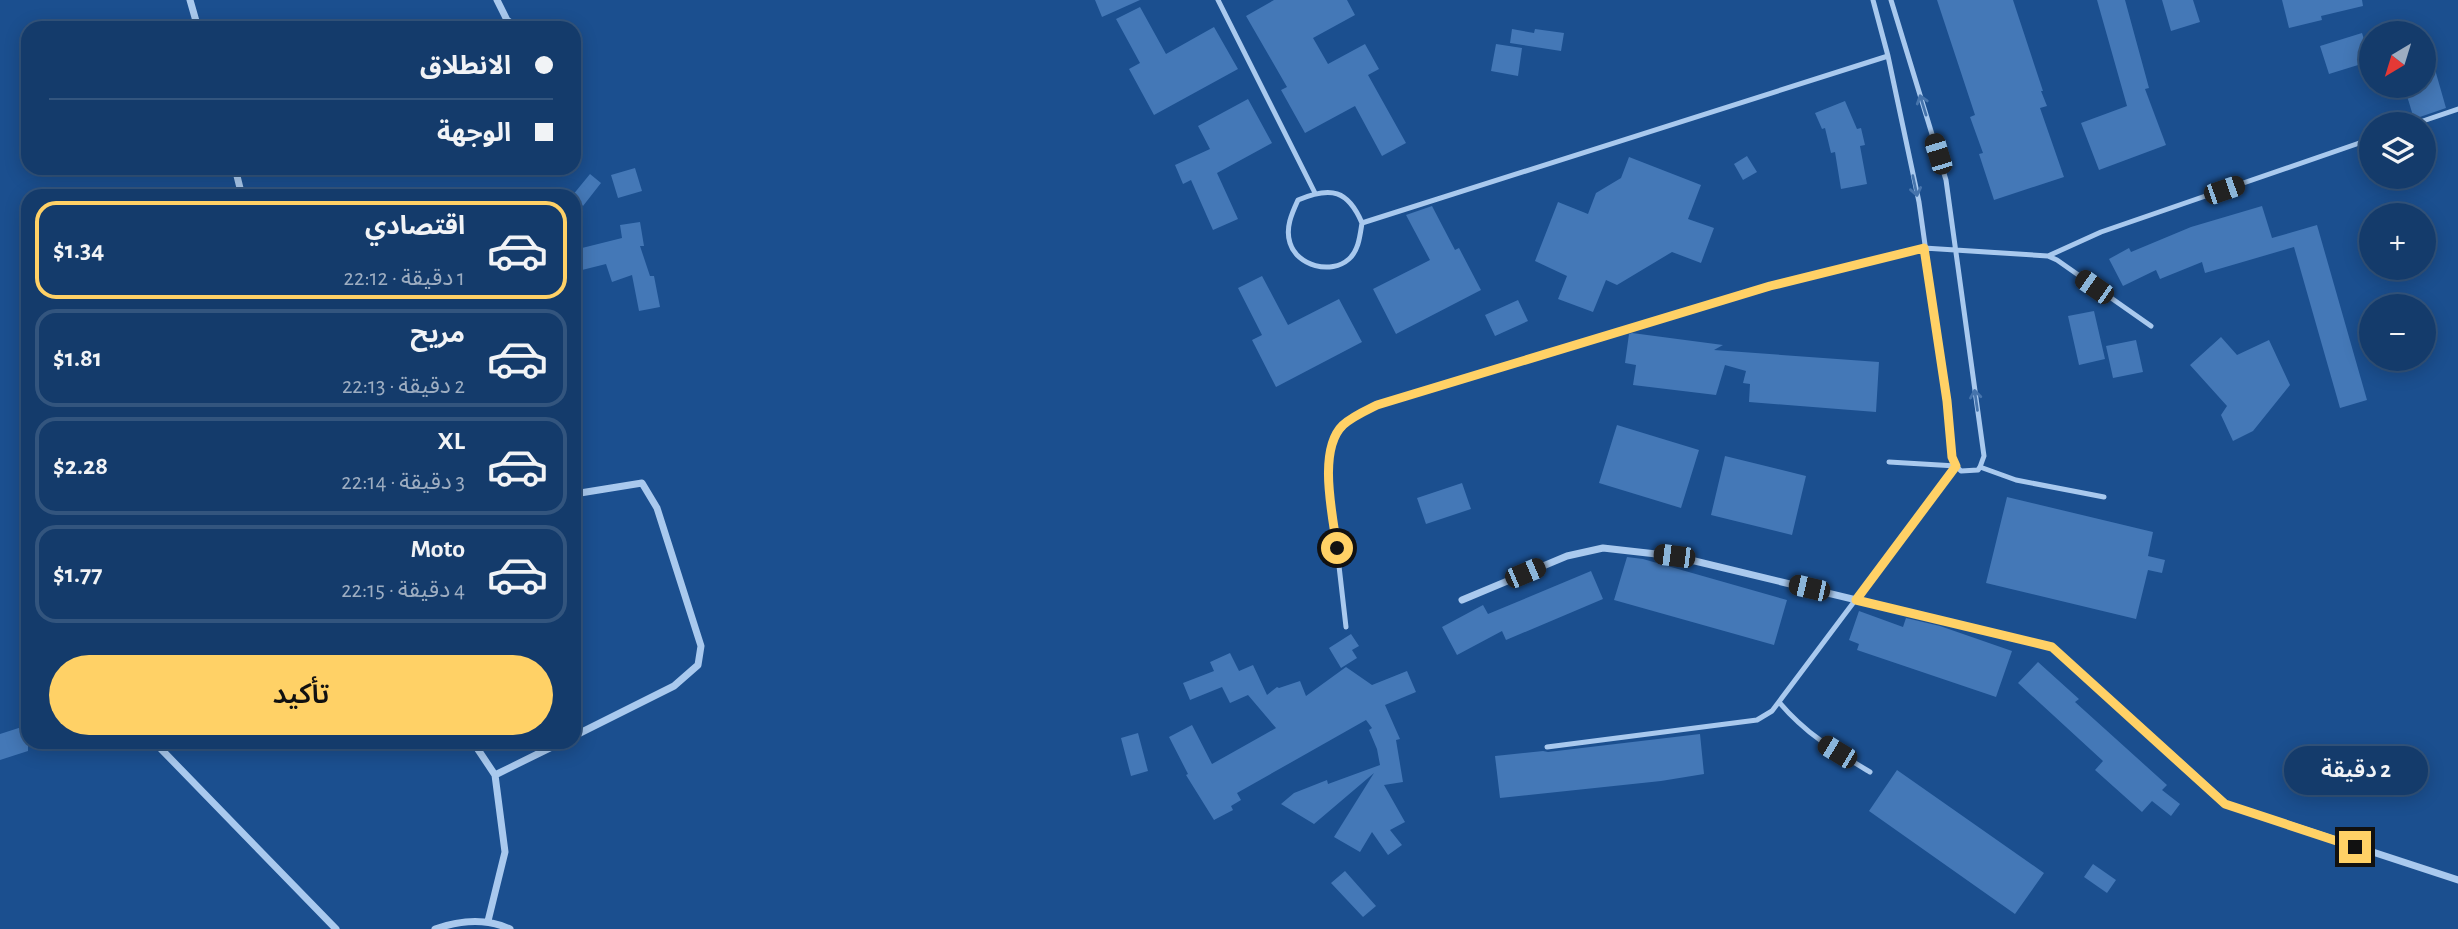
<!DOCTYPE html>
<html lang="ar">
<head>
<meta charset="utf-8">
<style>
  body { margin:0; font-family:"Alegreya Sans","Noto Sans Arabic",sans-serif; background:#214673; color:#f1f3f6; direction:rtl; height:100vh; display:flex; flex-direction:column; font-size:26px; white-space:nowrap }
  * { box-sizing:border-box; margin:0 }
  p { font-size:23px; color:#9dadc1 }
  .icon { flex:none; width:38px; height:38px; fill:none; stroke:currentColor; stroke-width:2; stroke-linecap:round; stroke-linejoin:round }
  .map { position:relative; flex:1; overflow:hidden; direction:ltr }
  .drawer { position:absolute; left:21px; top:189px; width:560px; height:560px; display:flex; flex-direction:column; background:#143b6b; border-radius:21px; box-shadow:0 4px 18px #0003,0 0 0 2px #33557e; direction:rtl }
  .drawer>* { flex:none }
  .hud { position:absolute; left:21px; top:21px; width:560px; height:154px; border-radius:21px; box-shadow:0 4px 18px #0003,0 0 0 2px #33557e; direction:rtl; display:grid; align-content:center; height:154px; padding:0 28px; background:#143b6b }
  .needle { width:46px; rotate:218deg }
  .controls { position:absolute; left:2359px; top:21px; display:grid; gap:14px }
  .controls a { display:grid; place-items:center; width:77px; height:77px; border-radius:50%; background:#143b6b; box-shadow:0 4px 18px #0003,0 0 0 2px #33557e; font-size:35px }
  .end { position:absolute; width:32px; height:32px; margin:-16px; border:9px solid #ffd166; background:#111; box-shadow:0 0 0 4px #111 }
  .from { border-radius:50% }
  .bubble { position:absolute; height:49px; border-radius:24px; background:#143b6b; box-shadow:0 4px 18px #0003,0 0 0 2px #33557e; font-size:23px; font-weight:600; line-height:49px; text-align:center; direction:rtl }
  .car { position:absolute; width:21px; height:42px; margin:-21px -10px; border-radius:9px; box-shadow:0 0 5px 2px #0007; background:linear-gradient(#222 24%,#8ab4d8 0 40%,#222 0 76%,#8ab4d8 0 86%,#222 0) }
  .hud b { display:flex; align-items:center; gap:24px; height:66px; font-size:26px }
  .hud b+b { border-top:2px solid #33557e }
  .hud i { width:18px; height:18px; background:#f1f3f6 }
  ul { padding:12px 0 0; list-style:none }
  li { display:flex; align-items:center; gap:21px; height:98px; margin:0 14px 10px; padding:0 14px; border:4px solid #33557e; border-radius:21px }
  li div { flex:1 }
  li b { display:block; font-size:26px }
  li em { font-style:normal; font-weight:600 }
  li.current { border-color:#ffd166 }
  li>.icon { width:63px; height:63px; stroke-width:1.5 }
  .button { display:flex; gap:14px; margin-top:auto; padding:14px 28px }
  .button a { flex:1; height:80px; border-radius:42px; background:#ffd166; color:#111; font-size:28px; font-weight:600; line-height:80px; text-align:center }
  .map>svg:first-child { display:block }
  .building { fill:#4478b7 }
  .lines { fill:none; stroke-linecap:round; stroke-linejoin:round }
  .lane { stroke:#a9c9ee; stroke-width:5 }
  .street { stroke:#a9c9ee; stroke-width:7 }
  .oneway { stroke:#4674ac }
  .route { stroke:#ffd166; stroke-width:9 }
</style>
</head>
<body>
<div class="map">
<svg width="2458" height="929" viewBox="0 0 2458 929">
  <rect width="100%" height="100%" fill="#1b4f8f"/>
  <!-- building -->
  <path class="building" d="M1095 0H1140L1102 17Z
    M1274 0H1347L1355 15 1313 38 1328 64 1365 44 1379 69 1368 75 1406 143 1382 156 1355 106 1305 133 1281 90 1287 87 1246 16Z
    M1937 0H2013L2043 91H2041L2047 106 2040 108 2064 177 1994 200 1979 154 1983 153 1970 117 1975 115Z
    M2097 0H2125L2149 88 2145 89 2166 145 2099 170 2081 123 2127 106Z
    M2162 0H2193L2200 22 2171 31Z
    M2282 0H2362L2363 6 2321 16 2322 20 2289 28Z
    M1140 7 1166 54 1214 27 1238 69 1154 115 1129 69 1140 63 1116 19Z
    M1512 29 1534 33 1535 29 1564 33 1561 51 1510 43Z
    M2362 33 2371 61 2329 74 2320 46Z
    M1496 44 1522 48 1518 76 1491 71Z
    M2428 45 2446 108 2414 119 2404 86H2424V46Z
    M1248 99 1272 143 1217 173 1238 219 1213 230 1191 180 1183 184 1175 165 1210 149 1198 126Z
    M1845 101 1857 129 1861 128 1865 145 1860 146 1867 184 1841 189 1835 152 1831 153 1825 128 1822 129 1815 113Z
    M1747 156 1757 172 1743 180 1734 164Z
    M1629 157 1701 185 1688 219 1714 228 1701 263 1672 252 1617 285 1606 280 1593 312 1558 299 1567 276 1535 261 1558 202 1588 214 1596 193 1621 178Z
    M635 168 642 191 618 198 611 175Z
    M590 174 601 183 583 206 572 196Z
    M1432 206 1455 250 1459 248 1481 290 1396 334 1373 289 1430 260 1406 215Z
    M2262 206 2272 238 2317 225 2367 400 2340 408 2294 247 2205 273 2202 262 2160 279 2156 270 2123 286 2109 259 2129 248 2131 252 2191 227Z
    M640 222 644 246H640L650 276H654L660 307 639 311 632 275 612 282 606 264 574 272V250L622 238 620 225Z
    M1262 276 1288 325 1339 299 1362 342 1276 387 1252 340 1262 335 1238 288Z
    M1518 300 1528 321 1495 336 1485 315Z
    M2094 311 2105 359 2079 365 2068 316Z
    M1632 333 1723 345 1714 350 1879 362 1876 412 1749 402 1750 384 1743 383 1746 371 1725 365 1716 395 1633 385 1636 365 1625 363 1629 334Z
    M2221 337 2237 355 2269 340 2290 385 2253 431 2233 441 2221 415 2227 406 2190 365Z
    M2136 340 2143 372 2113 378 2106 346Z
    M1617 425 1699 450 1681 508 1599 483Z
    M1725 456 1806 476 1792 535 1711 515Z
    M1462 483 1471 509 1426 524 1417 498Z
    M2007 497 2153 532 2148 556 2165 560 2162 573 2148 570 2136 619 1986 583Z
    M1627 557 1643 559 1787 600 1774 645 1614 600Z
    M1591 571 1603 599 1506 640 1502 631 1457 655 1442 627 1483 605 1488 614Z
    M1859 611 1903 627 1906 618 1940 626 2012 651 1996 697 1857 650 1859 644 1849 640Z
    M1351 634 1359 646 1352 650 1357 658 1341 668 1329 648Z
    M1230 653 1239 671 1253 665 1267 695 1277 687 1279 688 1300 681 1306 696 1346 667 1372 685 1407 671 1416 692 1385 705 1400 739 1396 740 1403 782 1384 785 1405 822 1390 830 1402 845 1388 855 1372 832 1360 852 1334 837 1374 773 1314 824 1281 804 1294 793 1327 780 1328 784 1380 765 1377 749 1369 730 1372 728 1366 720 1237 793 1241 800 1231 806 1233 810 1214 820 1186 775 1188 774 1169 737 1192 725 1212 764 1276 728 1248 695 1230 703 1222 687 1190 700 1183 683 1214 671 1210 662Z
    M2038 662 2079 699 2075 702 2167 785 2162 790 2180 804 2171 816 2152 801 2142 812 2095 770 2103 761 2018 683Z
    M28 725V751L0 760V734Z
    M1138 733 1148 771 1131 776 1121 738Z
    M1700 734 1704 774 1661 781 1500 798 1495 756 1543 751 1548 752Z
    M1897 770 2044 873 2015 914 1869 811Z
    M2093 864 2116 880 2107 893 2084 877Z
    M1345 871 1376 906 1363 917 1331 883Z"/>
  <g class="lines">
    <!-- lane -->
    <path class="lane" d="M1218 0 1315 193
      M1873 0 1888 56 1919 202 1947 401 1952 457 1956 466
      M1891 0 1946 180 1984 456 1980 467
      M2414 124 2458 109
      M1362 223C1348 190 1331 186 1298 200 1292 213 1285 228 1290 243 1297 266 1331 275 1349 259 1359 250 1360 235 1362 223L1888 56
      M2048 256 2101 232 2371 139
      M1889 462 1956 466 1961 471 1978 470 1980 467 2016 480 2104 497
      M1346 627 1328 470C1332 429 1342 424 1377 405L1770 286 1924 248 2048 256 2057 260 2151 326
      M1779 702C1806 734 1835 751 1870 772
      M1547 747 1757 720 1772 711 1956 466"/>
    <!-- street -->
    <path class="street" d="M190 0 198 28
      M497 0 507 20 518 28
      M235 168 242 196
      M574 494 642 483 657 508 701 646 698 665 674 686 574 736
      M1462 600 1567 556 1603 548 1674 556 2052 647 2226 804 2458 880
      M473 742 495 775 505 852 488 921
      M161 749 336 929
      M495 775 562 742
      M435 929C461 920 486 918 510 929"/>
  </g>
  <!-- one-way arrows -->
  <defs><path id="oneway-shaft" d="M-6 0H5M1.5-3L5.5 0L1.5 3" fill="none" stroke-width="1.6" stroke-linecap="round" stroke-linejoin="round" transform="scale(1.75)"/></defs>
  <g class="oneway">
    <use href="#oneway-shaft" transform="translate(1923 105) rotate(-107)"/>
    <use href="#oneway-shaft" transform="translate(1915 186) rotate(78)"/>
    <use href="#oneway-shaft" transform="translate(1976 400) rotate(-98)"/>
  </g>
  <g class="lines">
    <!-- route -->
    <path class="route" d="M1337 548C1333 516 1317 450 1343 425 1353 416 1365 411 1377 405L1770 286 1924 248 1947 401 1952 457 1956 466 1856 600 2052 647 2225 804 2355 847"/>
  </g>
</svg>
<div class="controls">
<a><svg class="needle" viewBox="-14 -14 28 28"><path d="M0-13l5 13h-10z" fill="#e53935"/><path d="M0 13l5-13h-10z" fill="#9dadc1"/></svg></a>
<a><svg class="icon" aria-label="layers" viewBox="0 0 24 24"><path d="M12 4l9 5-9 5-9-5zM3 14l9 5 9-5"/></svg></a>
<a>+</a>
<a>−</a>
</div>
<i class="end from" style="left:1337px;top:548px"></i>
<i class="end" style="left:2355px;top:847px"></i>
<div class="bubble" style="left:2284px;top:746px;width:144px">2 دقيقة</div>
<i class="car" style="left:1938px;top:154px;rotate:343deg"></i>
<i class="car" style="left:2224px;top:190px;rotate:71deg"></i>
<i class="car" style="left:2094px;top:287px;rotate:305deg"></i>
<i class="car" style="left:1674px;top:556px;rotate:277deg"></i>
<i class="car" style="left:1525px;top:573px;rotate:67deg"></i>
<i class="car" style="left:1809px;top:588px;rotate:283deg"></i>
<i class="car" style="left:1837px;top:752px;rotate:301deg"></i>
<div class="hud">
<b><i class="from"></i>الانطلاق</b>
<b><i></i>الوجهة</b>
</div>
<section class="drawer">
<ul>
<li class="current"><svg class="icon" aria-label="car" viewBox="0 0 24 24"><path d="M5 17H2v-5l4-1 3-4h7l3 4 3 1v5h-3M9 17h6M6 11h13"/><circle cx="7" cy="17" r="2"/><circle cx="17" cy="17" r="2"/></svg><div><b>اقتصادي</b><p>1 دقيقة · 22:12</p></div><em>$1.34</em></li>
<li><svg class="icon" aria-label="car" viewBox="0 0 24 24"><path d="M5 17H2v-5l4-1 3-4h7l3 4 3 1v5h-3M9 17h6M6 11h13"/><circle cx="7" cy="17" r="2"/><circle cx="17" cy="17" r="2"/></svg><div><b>مريح</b><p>2 دقيقة · 22:13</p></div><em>$1.81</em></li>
<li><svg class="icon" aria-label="car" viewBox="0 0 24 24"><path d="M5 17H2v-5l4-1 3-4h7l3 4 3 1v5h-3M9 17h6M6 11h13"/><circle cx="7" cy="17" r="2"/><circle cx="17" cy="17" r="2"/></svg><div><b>XL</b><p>3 دقيقة · 22:14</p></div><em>$2.28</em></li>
<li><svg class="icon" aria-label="car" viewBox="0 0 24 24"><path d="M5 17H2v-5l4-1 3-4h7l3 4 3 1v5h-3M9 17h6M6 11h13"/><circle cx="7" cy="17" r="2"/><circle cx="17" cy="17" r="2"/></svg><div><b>Moto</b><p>4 دقيقة · 22:15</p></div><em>$1.77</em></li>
</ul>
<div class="button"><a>تأكيد</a></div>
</section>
</div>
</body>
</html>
